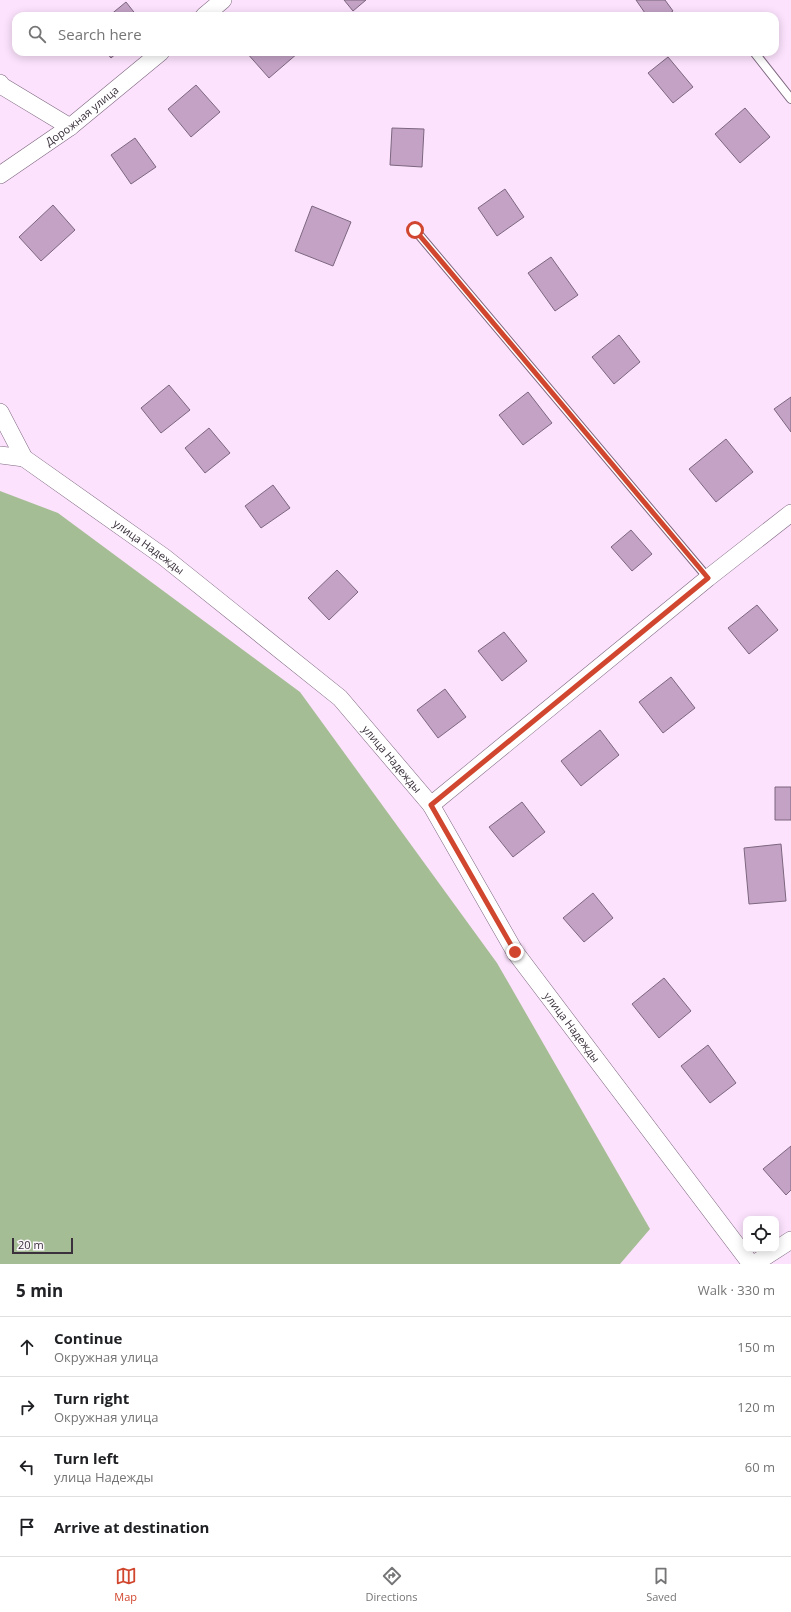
<!DOCTYPE html>
<html lang="en">
<head>
<meta charset="utf-8">
<style>
	:root { --surface:#fff; --page:#f2f2f2; --text:#202124; --muted:#757577; --line:#e0e0e0; --accent:#d1462e }
	body { margin:0; font-family:"Open Sans",sans-serif; background:var(--page); color:var(--text) }
	.controls { position:absolute; right:12px; bottom:12px; display:grid; overflow:hidden; border-radius:8px; box-shadow:0 2px 10px #0003 }
	.controls button { width:36px; height:36px; display:grid; place-items:center; padding:0; border:0; border-bottom:1px solid var(--line); background:var(--surface); color:var(--text); font:20px sans-serif }
	.scale { position:absolute; left:12px; bottom:10px; width:61px; box-sizing:border-box; padding-left:4px; border:2px solid #3b313c; border-top:0; font-size:11px; line-height:14px; white-space:nowrap; color:#3b313c; -webkit-text-stroke:3px #fcf7fc; paint-order:stroke }
	.stop { position:absolute; width:12px; height:12px; margin:-9px; border:3px solid #d1462e; border-radius:50%; background:#fff }
	.stop.end { background:#d1462e; border-color:#fff; box-shadow:0 1px 4px #0008 }
	.list { margin:0; padding:0; list-style:none }
	h2 { display:flex; justify-content:space-between; align-items:center; height:52px; margin:0; padding:0 16px; font-size:17px }
	h2 small { font-size:13px; font-weight:400; color:var(--muted) }
	.list li { display:grid; grid-template-columns:26px 1fr auto; gap:12px; align-items:center; box-sizing:border-box; height:60px; padding:0 16px; border-top:1px solid var(--line) }
	.list b { display:block; font-size:15px; white-space:nowrap }
	.list p { margin:0; font-size:13px; white-space:nowrap; color:var(--muted) }
	.list em { font-size:13px; font-style:normal; color:var(--muted) }
	.icon { flex:none; width:22px; height:22px; fill:none; stroke:currentColor; stroke-width:2; stroke-linecap:round; stroke-linejoin:round }
	.map { position:relative; flex:none; width:791px; height:1264px; overflow:hidden }
	.search { position:absolute; background:var(--surface); box-shadow:0 2px 10px #0003; left:12px; right:12px; top:12px; height:44px; display:flex; align-items:center; gap:10px; box-sizing:border-box; padding:0 14px; border-radius:12px; color:var(--muted); font-size:15px }
	.sheet { height:292px; background:var(--surface) }
	nav { display:flex; justify-content:space-around; align-items:center; box-sizing:border-box; height:56px; border-top:1px solid var(--line); background:var(--surface); font-size:11px; color:var(--muted) }
	nav a { display:grid; justify-items:center; gap:2px }
	nav .on { color:var(--accent) }
	.map>svg:first-child { display:block }
	.forest { fill:#a5bd94 }
	.building { fill:#c3a2c6; stroke:#7c667e }
	.lines { fill:none; stroke-linecap:round; stroke-linejoin:round }
	.service-casing { stroke:#7d677f; stroke-width:10 }
	.minor-casing { stroke:#7d677f; stroke-width:18 }
	.service { stroke:#fff; stroke-width:8 }
	.minor { stroke:#fff; stroke-width:17 }
	.route { stroke:#d1462e; stroke-width:5 }
	.labels { text-anchor:middle; stroke-width:3.5; stroke-linejoin:round; paint-order:stroke }
	.street-label { font-size:11px; fill:#3b313c; stroke:#fcf7fc }
</style>
</head>
<body>
<div class="map">
<svg width="791" height="1264" viewBox="0 0 791 1264">
	<rect width="100%" height="100%" fill="#fce2fd"/>
	<path class="forest" d="M0 491 58 513 300 692 497 963 650 1229 620 1264H0Z"/>
	<path class="building" d="M344 0H366L353 11Z
		M636 0H665L673 11 666 16H647Z
		M126 2 137 16H109Z
		M106 52H118L111 58Z
		M246 52H297L298 53 269 78Z
		M668 57 693 87 673 103 648 73Z
		M196 85 220 112 191 137 168 109Z
		M745 108 770 137 740 163 715 134Z
		M392 128 424 129 422 167 390 165Z
		M135 138 156 167 131 184 111 155Z
		M505 189 524 217 497 236 478 208Z
		M53 205 75 230 41 261 19 237Z
		M312 206 351 222 333 266 295 251Z
		M551 257 578 295 555 311 528 273Z
		M619 335 640 362 614 384 592 357Z
		M169 385 190 410 161 433 141 408Z
		M528 392 552 423 523 445 499 415Z
		M791 397V432L774 409Z
		M209 428 230 453 205 473 185 448Z
		M726 439 753 472 716 502 689 469Z
		M273 485 290 508 261 528 245 506Z
		M631 530 652 554 632 571 611 547Z
		M337 570 358 592 329 620 308 598Z
		M757 605 778 630 749 654 728 628Z
		M504 632 527 661 502 681 478 651Z
		M671 677 695 708 663 733 639 702Z
		M445 689 466 717 438 738 417 710Z
		M600 730 619 755 581 786 561 761Z
		M775 787H791V820H775Z
		M522 802 545 832 513 857 489 827Z
		M781 844 786 901 749 904 744 848Z
		M593 893 613 918 584 942 563 918Z
		M664 978 691 1011 659 1038 632 1004Z
		M708 1045 736 1083 710 1103 681 1066Z
		M791 1146V1190L786 1195 763 1169Z"/>
	<g class="lines">
		<g class="service-casing">
			<path id="service" d="M754 52 791 99
				M415 230 708 578"/>
		</g>
		<g class="minor-casing">
			<g id="minor">
				<path d="M204 16 223 0"/>
				<path d="M0 83 2 86 70 127"/>
				<path id="s1" d="M0 175 70 127 161 52"/>
				<path id="s2" d="M0 412 24 458 164 557 340 698 431 805 515 952 751 1264"/>
				<path d="M0 455 24 458"/>
				<path d="M431 805 708 578 791 513"/>
				<path d="M754 1264 791 1240"/>
			</g>
		</g>
		<use href="#service" class="service"/>
		<use href="#minor" class="minor"/>
	</g>
	<g class="lines">
		<path class="route" d="M415 230 708 578 431 805 515 952"/>
	</g>
	<g class="labels">
		<g class="street-label">
			<text dy="4" stroke="none"><textPath href="#s1" startOffset="101">Дорожная улица</textPath></text>
			<text dy="4" stroke="none"><textPath href="#s2" startOffset="205">улица Надежды</textPath></text>
			<text dy="4" stroke="none"><textPath href="#s2" startOffset="529">улица Надежды</textPath></text>
			<text dy="4" stroke="none"><textPath href="#s2" startOffset="853">улица Надежды</textPath></text>
		</g>
	</g>
</svg>
<div class="controls">
<button><svg class="icon" aria-label="locate" viewBox="0 0 24 24"><circle cx="12" cy="12" r="6"/><path d="M12 2v4M12 18v4M2 12h4M18 12h4"/></svg></button>
</div>
<div class="scale">20 m</div>
<div class="stop" style="left:415px;top:230px"></div>
<div class="stop end" style="left:515px;top:952px"></div>
<div class="search"><svg class="icon" aria-label="search" viewBox="0 0 24 24"><circle cx="10" cy="10" r="6"/><path d="M15 15l6 6"/></svg>Search here</div>
</div>
<section class="sheet">
<h2>5 min<small>Walk · 330 m</small></h2>
<ul class="list">
<li><svg class="icon" aria-label="ahead" viewBox="0 0 24 24"><path d="M12 20V5M6 11l6-6 6 6"/></svg><div><b>Continue</b><p>Окружная улица</p></div><em>150 m</em></li>
<li><svg class="icon" aria-label="right" viewBox="0 0 24 24"><path d="M7 20v-9h11M14 6l5 5-5 5"/></svg><div><b>Turn right</b><p>Окружная улица</p></div><em>120 m</em></li>
<li><svg class="icon" aria-label="left" viewBox="0 0 24 24"><path d="M17 20v-9H6M10 6l-5 5 5 5"/></svg><div><b>Turn left</b><p>улица Надежды</p></div><em>60 m</em></li>
<li><svg class="icon" aria-label="arrive" viewBox="0 0 24 24"><path d="M6 21V4h12l-3 4 3 4H6"/></svg><div><b>Arrive at destination</b></div></li>
</ul>
</section>
<nav>
<a class="on"><svg class="icon" aria-label="map" viewBox="0 0 24 24"><path d="M3 6l6-2 6 2 6-2v14l-6 2-6-2-6 2zM9 4v14M15 6v14"/></svg>Map</a>
<a><svg class="icon" aria-label="directions" viewBox="0 0 24 24"><path d="M12 3l9 9-9 9-9-9zM9 14v-3h6M13 9l2 2-2 2"/></svg>Directions</a>
<a><svg class="icon" aria-label="saved" viewBox="0 0 24 24"><path d="M7 4h10v16l-5-4-5 4z"/></svg>Saved</a>
</nav>
</body>
</html>
